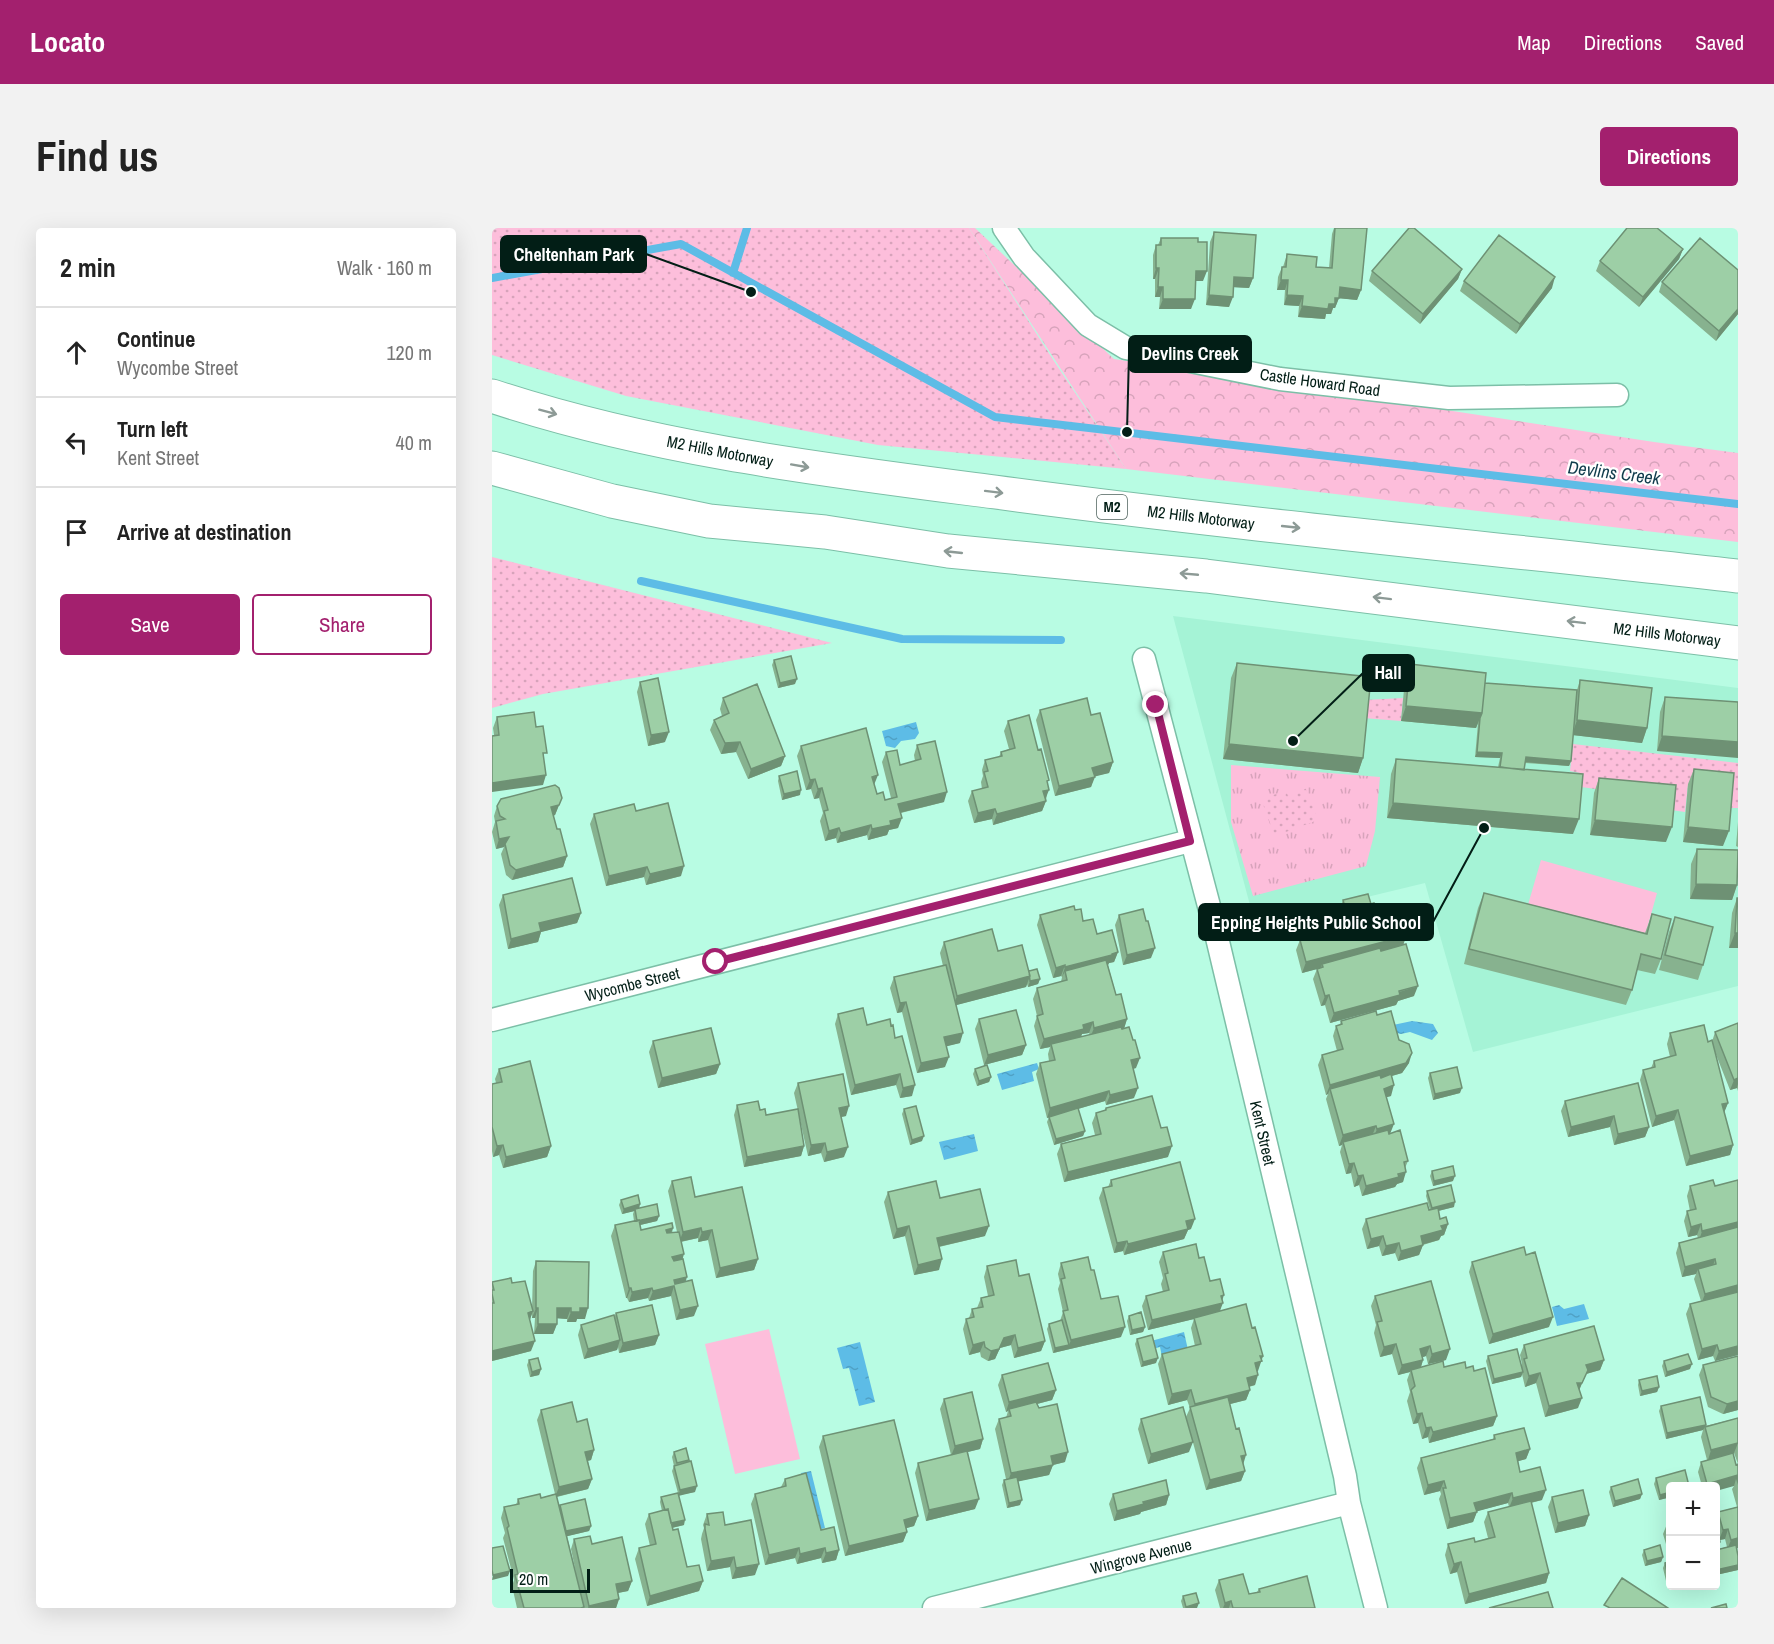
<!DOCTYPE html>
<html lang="en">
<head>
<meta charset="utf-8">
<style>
	:root { --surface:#fff; --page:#f2f2f2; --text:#222; --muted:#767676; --line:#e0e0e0; --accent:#a3206e }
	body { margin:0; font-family:"Archivo Narrow",sans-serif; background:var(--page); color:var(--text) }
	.controls { position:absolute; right:18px; bottom:18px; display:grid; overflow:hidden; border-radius:6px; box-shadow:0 6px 24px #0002 }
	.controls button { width:54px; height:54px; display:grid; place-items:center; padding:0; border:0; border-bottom:2px solid var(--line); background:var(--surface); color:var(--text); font:30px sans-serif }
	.scale { position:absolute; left:18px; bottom:15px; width:80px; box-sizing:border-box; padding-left:6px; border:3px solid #021e16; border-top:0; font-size:16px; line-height:21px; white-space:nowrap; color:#021e16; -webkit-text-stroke:4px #fff; paint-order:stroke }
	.stop { position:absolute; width:18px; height:18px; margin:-14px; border:4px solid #a3206e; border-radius:50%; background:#fff }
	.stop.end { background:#a3206e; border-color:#fff; box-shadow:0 2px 6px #0008 }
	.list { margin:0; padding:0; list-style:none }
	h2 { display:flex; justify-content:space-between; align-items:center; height:78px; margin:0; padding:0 24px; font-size:26px }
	h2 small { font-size:20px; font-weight:400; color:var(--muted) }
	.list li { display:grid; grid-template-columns:39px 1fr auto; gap:18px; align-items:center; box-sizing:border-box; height:90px; padding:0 24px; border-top:2px solid var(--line) }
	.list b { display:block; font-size:22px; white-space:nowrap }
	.list p { margin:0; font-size:20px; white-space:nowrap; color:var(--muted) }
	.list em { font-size:20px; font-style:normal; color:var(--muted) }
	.actions { display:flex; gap:12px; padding:18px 24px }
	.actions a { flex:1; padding:14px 0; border:2px solid var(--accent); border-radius:6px; text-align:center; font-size:21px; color:var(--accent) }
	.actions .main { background:var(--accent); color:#fff }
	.icon { flex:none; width:33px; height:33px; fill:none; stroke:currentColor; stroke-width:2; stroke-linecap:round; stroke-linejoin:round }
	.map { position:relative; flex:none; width:1246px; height:1380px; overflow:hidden; border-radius:6px }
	header { display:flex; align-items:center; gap:36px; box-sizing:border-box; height:84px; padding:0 30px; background:var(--accent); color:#fff }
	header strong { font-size:28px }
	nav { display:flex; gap:33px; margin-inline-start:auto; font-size:21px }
	.intro { display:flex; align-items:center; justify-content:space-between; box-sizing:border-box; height:144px; padding:0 36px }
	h1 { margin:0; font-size:42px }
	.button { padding:15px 27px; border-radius:6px; background:var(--accent); color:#fff; font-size:21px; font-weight:700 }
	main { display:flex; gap:36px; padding:0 36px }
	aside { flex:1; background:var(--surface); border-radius:6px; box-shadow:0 6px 24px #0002 }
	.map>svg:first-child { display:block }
	.built { fill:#a5f3d6 }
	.grass { fill:url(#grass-tufts) }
	.forest { fill:url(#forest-crowns) }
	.park { fill:url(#park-dots) }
	.pitch { fill:#fdbedb }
	.water { fill:url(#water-ripples) }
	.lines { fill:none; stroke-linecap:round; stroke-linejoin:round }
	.stream { stroke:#5dbce6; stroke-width:8 }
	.street-casing { stroke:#7cbfa7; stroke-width:25 }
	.highway-casing { stroke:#7cbfa7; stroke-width:35 }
	.street { stroke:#fff; stroke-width:22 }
	.highway { stroke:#fff; stroke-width:33 }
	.wall { fill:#87b28f; fill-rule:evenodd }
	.shaded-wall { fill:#6e9174 }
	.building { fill:#9dcfa6; stroke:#6e9174; stroke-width:1.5 }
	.oneway { stroke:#8d9a96 }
	.route { stroke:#a3206e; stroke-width:8 }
	.labels { text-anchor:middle; stroke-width:4.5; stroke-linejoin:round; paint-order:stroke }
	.shield { fill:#fff; stroke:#4e625c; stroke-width:1.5 }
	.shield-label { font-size:15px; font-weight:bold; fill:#021e16 }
	.street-label { font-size:16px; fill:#021e16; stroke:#fff }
	.water-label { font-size:18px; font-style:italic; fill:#103b4c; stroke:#fff }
	.leader { fill:none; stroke:#021e16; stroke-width:2 }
	.callout-dot { fill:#021e16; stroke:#fff; stroke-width:2 }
	.callout { fill:#021e16; stroke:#021e16; stroke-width:2 }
	.callout-label { font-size:18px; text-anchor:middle; font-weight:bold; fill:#fff }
</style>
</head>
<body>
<header>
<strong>Locato</strong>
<nav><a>Map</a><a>Directions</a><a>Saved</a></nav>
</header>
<div class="intro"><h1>Find us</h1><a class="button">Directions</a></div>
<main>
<aside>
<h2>2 min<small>Walk · 160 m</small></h2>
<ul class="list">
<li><svg class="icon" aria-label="ahead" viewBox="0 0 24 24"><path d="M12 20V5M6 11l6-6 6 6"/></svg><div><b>Continue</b><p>Wycombe Street</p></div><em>120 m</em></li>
<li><svg class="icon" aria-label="left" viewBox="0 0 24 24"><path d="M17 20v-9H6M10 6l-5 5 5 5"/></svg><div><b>Turn left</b><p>Kent Street</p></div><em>40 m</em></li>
<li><svg class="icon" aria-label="arrive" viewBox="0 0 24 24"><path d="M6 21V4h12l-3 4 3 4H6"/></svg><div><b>Arrive at destination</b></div></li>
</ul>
<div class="actions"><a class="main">Save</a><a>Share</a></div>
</aside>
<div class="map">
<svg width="1246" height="1380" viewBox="0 0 1246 1380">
	<defs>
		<pattern id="grass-tufts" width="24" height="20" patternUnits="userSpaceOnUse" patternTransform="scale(1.5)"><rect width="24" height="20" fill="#fdbedb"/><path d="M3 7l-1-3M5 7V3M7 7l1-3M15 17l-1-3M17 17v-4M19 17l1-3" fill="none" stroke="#d7a3bb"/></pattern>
		<pattern id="forest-crowns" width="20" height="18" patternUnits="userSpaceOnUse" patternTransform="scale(1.5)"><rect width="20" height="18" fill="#fdbedb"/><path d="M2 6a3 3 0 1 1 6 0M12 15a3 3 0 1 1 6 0" fill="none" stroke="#d7a3bb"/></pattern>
		<pattern id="park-dots" width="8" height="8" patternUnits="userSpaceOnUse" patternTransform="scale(1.5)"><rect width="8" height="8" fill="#fdbedb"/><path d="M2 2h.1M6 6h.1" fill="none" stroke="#d7a3bb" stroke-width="1.8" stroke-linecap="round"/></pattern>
		<pattern id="water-ripples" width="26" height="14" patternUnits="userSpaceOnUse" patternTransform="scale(1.5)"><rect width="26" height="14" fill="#5dbce6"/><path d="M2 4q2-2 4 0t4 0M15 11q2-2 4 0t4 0" fill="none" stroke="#4fa1c5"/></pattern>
	</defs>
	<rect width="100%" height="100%" fill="#b8fce3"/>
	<path class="built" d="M681 388 1246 460V758L981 824 933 655 763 696Z"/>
	<path class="grass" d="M739 537 888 549 883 603 874 638 761 668 739 594Z"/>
	<path class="forest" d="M477 0H483L622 131 1162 214 1246 225V314L634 241Z"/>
	<path class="park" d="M0 0H477L560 130 634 241 386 217 134 168 0 127Z
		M0 329 340 415 51 466 0 480Z
		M911 470 909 493 871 490 873 472Z
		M1081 516 1246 535V580H1238L1196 557 1193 584C1157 580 1125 562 1088 559V545L1078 543Z
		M814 561 826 592 783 608 769 571 794 563 796 568Z"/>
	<path class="pitch" d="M1049 632 1165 665 1148 726 1031 694Z
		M277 1101 308 1231 243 1246 213 1116Z"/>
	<path class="water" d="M424 494 427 505 423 511 409 513 403 520 394 518 390 503Z
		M920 793 941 796 946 805 940 812 918 804 909 806 901 804V797Z
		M545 835 547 841 540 844 542 853 510 862 505 846Z
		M482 906 486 923 452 932 447 914Z
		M1092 1076 1097 1091 1065 1098 1060 1079 1067 1077 1072 1081Z
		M692 1104 696 1122 670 1129 668 1119 661 1121 659 1113Z
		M368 1114 383 1174 367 1178 357 1140 351 1141 345 1120Z
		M319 1243 333 1300 325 1302 309 1245Z"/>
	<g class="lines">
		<path class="stream" d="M241 45 255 0
			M0 50 189 16 503 189 1246 276
			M149 353 410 411 569 412"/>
		<g class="street-casing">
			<path id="street" d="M512 0 532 29 596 97 634 120 788 151 957 170 1125 167
				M652 431 722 697 853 1248 857 1275 884 1380
				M0 792 698 613
				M442 1380 857 1275"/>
		</g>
		<g class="highway-casing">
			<path id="highway" d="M0 168C163 222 334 242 503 264 750 297 998 320 1246 348
				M0 240 120 273 217 293 333 304 456 323 714 348 1246 415"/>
		</g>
		<use href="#street" class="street"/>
		<use href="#highway" class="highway"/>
	</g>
	<path class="wall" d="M842 0H875L869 62 865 72 847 70 843 80H841L839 86H834L833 91 806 89 807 78 792 77 793 62H785L786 49 790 39H791L795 26 824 39 837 40 840 6Z
		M722 4 761 50 757 60 741 59 737 79 714 77 718 14Z
		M669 10 711 53H703L699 81H667L668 69H663V51H661V27L664 17H666Z
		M1191 21 1187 31 1147 79 1104 43 1108 33Z
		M970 41 966 51 928 96 877 53 880 43Z
		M972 53 1060 60 1024 106 968 63Z
		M1170 54 1246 86 1224 113 1167 64Z
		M282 432 303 456 286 460 280 437Z
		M745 435 871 530 866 545 731 531 739 450Z
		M918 436 993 455 1085 462 1088 452 1155 500 1150 515 1081 507 1079 533 1077 538 1033 535 1032 542 1081 606 895 590 899 546 904 531 1006 539 1008 530 983 529 986 495 984 500 909 493 913 451Z
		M148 454 173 514 156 518 145 464Z
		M1173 469 1246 474 1165 523 1168 484Z
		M231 470 293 528 289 538 256 551 244 524 229 526 218 502 222 492 230 488 228 481Z
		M548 482 599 487 621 534 617 545 602 548 599 559 563 568 544 492Z
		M5 489 44 499 52 531 51 557 2 507 1 500Z
		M516 493 556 557 554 573 550 583 501 597 500 591 482 595 476 573 480 563 490 561 489 554 491 548 490 542 493 532 507 529 509 524 517 521 512 503Z
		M425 517 452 574 409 585 406 600 397 602 395 607 376 612 375 607 345 615 344 610 333 613 328 593 331 585 327 570 322 571 319 561 314 562 305 528 309 518 382 557 385 566 393 572 399 570 390 534 394 524 408 537 423 533 422 527Z
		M1202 541 1231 618 1191 614 1196 556Z
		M287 548 308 567 290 572 286 553Z
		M1107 550 1174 614 1098 607 1102 565Z
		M70 570 63 587 61 588 65 601 75 628 71 639 20 652 14 647 9 626 12 619 4 621 0 604 3 594 2 588 5 578Z
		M144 583 189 648 154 657 152 649 114 658 98 596 102 586Z
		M1246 594V619L1244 618Z
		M1205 621 1245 657 1240 672 1198 671 1199 636Z
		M992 665 1153 705 1160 686 1169 731 1163 746 1145 742 1140 762 1134 777 972 736 986 680Z
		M11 667 89 685 85 695 49 704 46 714 16 721 7 677Z
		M1245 670 1246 720H1237L1240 685Z
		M851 672 879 676 889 700 914 708 911 717 922 768 906 773 904 777 838 795 833 777 829 778 821 751 825 741 810 745 804 722 808 712 820 709 816 696 820 686 849 678Z
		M583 682 591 693 626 724 622 734 617 735 616 737 624 767 635 791 632 800 644 840 641 841 642 870 614 877 613 873 586 881 593 903 591 908 562 917 555 894 557 889 555 890 544 846 548 835 557 833 556 826 558 819 548 821 542 798 545 788 541 771 545 760 569 754 570 749 569 748 561 750 545 697 548 687ZM597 805 598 807 589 809 590 806Z
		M627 687 659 730 631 737 623 697Z
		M1183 689 1211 737 1206 752 1167 742 1177 704Z
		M452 714 506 723 548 751 546 756 536 759 535 756 534 759 464 777 468 815 454 818 453 839 425 845 410 784 405 785 398 760 402 749 451 738 448 725Z
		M346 786 375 797 398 791 420 868 408 870 404 857 359 867 343 796Z
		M885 787 907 812 917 835 910 845 900 848 899 868 894 869 898 905 916 933 913 940 911 954 905 956 903 959 870 968 867 957 862 959 859 945 854 946 848 924 850 917 847 918 834 871 836 866 834 867 826 837 830 827 845 823 841 808 844 798 848 797 849 793Z
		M487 791 534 817 530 827 492 837 483 801Z
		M1246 795V863L1245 860 1238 862 1221 819 1236 875 1232 884 1241 917 1238 927 1194 938 1182 892 1160 899 1148 852 1151 842 1159 840 1162 833 1178 829 1175 816 1178 805 1216 814H1220L1223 804Z
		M161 813 228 836 224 846 166 860 157 824Z
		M7 841 59 918 55 929 11 940 7 927 1 929 0 923V857L4 855 3 851Z
		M483 841 499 849 497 854 485 858 481 846Z
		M938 845 968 865 941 872 936 850Z
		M306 855 354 888 349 889 352 929 332 934 329 925 316 928 302 865Z
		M1073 873 1157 899 1153 909 1122 917 1118 899 1076 909 1069 883Z
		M245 877 268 882 274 887 312 918 309 928 252 939 242 887Z
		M614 880 676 929 572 954 565 926 569 916 603 907 600 895 604 885 612 883Z
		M412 881 430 913 418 917 410 886Z
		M940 943 961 953 941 958 938 948Z
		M619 952 699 1001 696 1002 692 1011 632 1027 631 1023 622 1025 607 970 611 960 616 959Z
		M1246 952V1127L1223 1133 1221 1128 1206 1132 1194 1086 1198 1076 1209 1073 1202 1051 1204 1046 1190 1049 1184 1025 1187 1015 1206 1010 1205 1007 1196 1009 1192 993 1195 983H1198L1195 968 1198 958H1223Z
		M180 953 203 969 266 1031 262 1042 224 1050 216 1012 206 1014V1010L189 1014 193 1054 202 1088 184 1092 179 1068 157 1073 156 1070 137 1074 135 1070H134L119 1008 123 997 142 993 141 986 142 983 130 986 127 977 129 972 147 980 167 988 165 993 148 997 149 1002 181 1000 180 1005 185 1004 176 963Z
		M935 963 962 979 946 983 948 991 956 996 952 1007 949 1008 947 1012 931 1017 927 1027 906 1033 903 1025 890 1028 887 1018 875 1021 870 1001 874 991 938 982 934 968Z
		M396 964 448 970 493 1008 447 1019V1042L422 1047 413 1008 401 1011 392 974Z
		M671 1024 707 1030 718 1053 730 1072 728 1083 760 1100 771 1128 765 1143 763 1157 757 1159 758 1162 754 1172 738 1176 753 1243 749 1253 714 1262 694 1189 698 1180 695 1172 676 1177 666 1136 670 1126 703 1118 699 1100 702 1091 656 1102 650 1078 654 1068 671 1064 669 1056 671 1050 667 1034Z
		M44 1033 93 1091H85L84 1094H75V1091L65 1090V1096L61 1106H42L43 1090H40V1085L38 1092 39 1123 0 1133V1054L20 1055 40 1081 41 1043Z
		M980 1034 1057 1099 997 1116 977 1044Z
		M569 1035 599 1042 609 1071 629 1109 561 1125 555 1101 557 1096 568 1093 571 1084 566 1061 568 1055 566 1046Z
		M495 1038 527 1048 553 1113 549 1123 522 1130 519 1117 508 1120 503 1131 496 1133 489 1129 488 1124 477 1127 471 1101 474 1091 477 1090 480 1081 485 1080 489 1070 496 1068 492 1049Z
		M883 1068 954 1132 936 1136 934 1128 931 1129V1132L929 1139 974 1140 982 1143 1005 1188 1001 1198 937 1215 936 1209 930 1211 926 1195 921 1196 915 1173 918 1164 915 1152 918 1144 906 1147 900 1126 888 1129 882 1105 884 1097 879 1078Z
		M124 1085 167 1107 163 1117 127 1125 126 1119 125 1122 92 1131 86 1107 89 1097 122 1090Z
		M637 1088 653 1099 651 1104 638 1107 635 1093Z
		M645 1111 664 1135 649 1139 643 1116Z
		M1032 1117 1112 1132 1108 1142 1094 1146 1087 1162 1086 1180 1053 1189 1044 1155 1033 1159 1030 1146 1029 1149 1000 1156 994 1133 996 1128 1029 1139 1030 1136 1028 1127Z
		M1246 1128V1182L1231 1186 1216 1179 1207 1147 1211 1137Z
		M37 1132 49 1141 47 1147 38 1149 35 1137Z
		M1172 1133 1198 1141 1173 1149 1170 1138Z
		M510 1147 564 1162 560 1172 545 1176 573 1234 561 1237 557 1247 526 1253 528 1277 515 1280 510 1257 512 1252 514 1251 503 1201 507 1191 514 1190 516 1183 514 1184 506 1157Z
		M1147 1152 1167 1159 1165 1164 1148 1168 1146 1157Z
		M452 1171 491 1211 488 1221 476 1224 483 1281 434 1293 423 1245 426 1235 459 1227 448 1181Z
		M1169 1178 1214 1197 1213 1198 1246 1190V1320H1244L1246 1342 1224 1347V1290L1226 1284 1245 1279 1240 1261 1242 1258H1210L1206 1244 1209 1234 1215 1232 1209 1209 1211 1202 1174 1211 1167 1183ZM1241 1225H1242L1246 1236 1244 1237ZM1233 1311 1235 1319 1226 1321 1228 1314V1312Z
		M49 1182 85 1194 102 1222 99 1232 96 1233 100 1251 96 1261 65 1269 67 1278 99 1298 97 1303 75 1308 84 1345 79 1321 82 1311 100 1316 140 1353 136 1363 126 1365 127 1371 124 1380H25L20 1358 22 1352 11 1310 13 1305 9 1290 12 1279 24 1277 26 1271 49 1270 63 1266 45 1192Z
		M649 1191 697 1224 656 1236 646 1201Z
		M1002 1207 1038 1221 1034 1231 1026 1233 1028 1244 1050 1272 1039 1275 1057 1345 1054 1355 973 1376 965 1344 958 1346 953 1327 956 1316 983 1314 996 1310 992 1294 996 1284 1017 1279 1016 1275 985 1283 981 1294 955 1301 947 1271 949 1266 948 1263 932 1267 925 1240 929 1230 1001 1211Z
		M331 1208 426 1288 422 1298 414 1300 415 1304 411 1314 353 1328 327 1219Z
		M182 1224 197 1234 203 1264 187 1267 192 1297 180 1300 195 1339 211 1353 207 1363 155 1378 143 1331 147 1320 158 1318 153 1296 157 1286 170 1283 168 1274 169 1269 186 1265 180 1243 182 1238 180 1229Z
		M1164 1250 1179 1258V1269L1167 1272 1162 1256Z
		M293 1251 329 1302 347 1322 344 1332 330 1335 329 1330 305 1336 303 1330 273 1337 259 1276 263 1266 289 1259Z
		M1119 1259 1150 1266 1148 1271 1121 1279 1117 1264Z
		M621 1266 677 1267 674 1277 649 1284 648 1286 622 1293 617 1276Z
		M1060 1269 1097 1287 1093 1298 1063 1305 1056 1279Z
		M215 1286 233 1297 263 1347 240 1351 238 1339 215 1343 209 1311 210 1306 212 1300 211 1297Z
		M1179 1295V1333L1171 1306 1175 1296Z
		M1152 1322 1171 1329 1169 1334 1153 1338 1150 1327Z
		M1179 1333V1352L1174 1353 1171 1340 1173 1335Z
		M727 1352 757 1366 765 1364 767 1361 823 1380H728L723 1362Z
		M691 1368 705 1380H691L689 1373Z"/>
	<path class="shaded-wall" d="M1191 21 1187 31 1147 79 1151 69Z
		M664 40H667L663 51H661Z
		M970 41 966 51 928 96 931 86Z
		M704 43H715L711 53H700Z
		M742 49 761 50 757 60 739 59Z
		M1063 49 1060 60 1024 106 1028 96Z
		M789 52H796L793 62H785Z
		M666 59H671L668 69H663Z
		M848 59 869 62 865 72 844 70Z
		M717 67 741 69 737 79 714 77Z
		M795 67 811 68 807 78 792 77Z
		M843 70H847L843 80H841L839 86H834L833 91 806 89 810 78 837 76Z
		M671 71H703L699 81H667Z
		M1246 81V86L1224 113 1227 103Z
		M305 451 303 456 286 460 288 455Z
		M914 478 990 485 984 500 909 493Z
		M1085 492 1155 500 1150 515 1080 507Z
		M177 504 173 514 156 518 159 507Z
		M1170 508 1246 514V530L1165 523Z
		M248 514 244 524 229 526 233 515Z
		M737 516 871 530 866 545 731 531Z
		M985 524 1010 525 1008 530 983 529Z
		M293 528 289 538 256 551 259 541Z
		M1034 529 1079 533 1077 538 1032 534Z
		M621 534 617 545 597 550 600 540Z
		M54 547 51 557 0 564V555Z
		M386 547 382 557 380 549Z
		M603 549 599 559 563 568 567 558Z
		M323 551 319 561 314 562 318 552Z
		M330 560 327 570 322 571 326 561Z
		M309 562 308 567 290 572 292 566Z
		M557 562 553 572 551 563Z
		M455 564 452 574 403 586 406 576Z
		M554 573 550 583 501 597 505 586Z
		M901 575 1087 591 1081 606 895 590Z
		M67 577 63 587 55 590 59 579Z
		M503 581 500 591 482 595 486 585Z
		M410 590 406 600 397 602 395 607 376 612 380 601 398 593Z
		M1103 592 1180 599 1174 614 1098 607Z
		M379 597 375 607 345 615 349 605Z
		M1196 599 1237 603 1231 618 1191 614Z
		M347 600 344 610 333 613 337 603Z
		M17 609 12 619 4 621 7 611Z
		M75 628 71 639 20 652 24 642Z
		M192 638 189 648 154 657 158 646Z
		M155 639 152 649 114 658 117 648Z
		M1204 656 1245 657 1240 672 1198 671Z
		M89 685 85 695 49 704 46 714 16 721 19 711 47 695Z
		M1243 705H1246V720H1237Z
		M914 708 911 718 830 736 829 740 810 745 814 734Z
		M663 720 659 730 631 737 635 727Z
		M626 724 622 734 617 735 616 737 573 743 570 749 573 739Z
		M573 737 569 748 561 750 564 740Z
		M538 748 534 759 461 778 465 768Z
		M548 751 546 756 536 759 538 753Z
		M926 758 922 768 906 773 904 777 838 795 842 785Z
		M837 767 833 777 829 778 833 768Z
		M414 774 410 784 405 785 408 775Z
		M635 791 632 801 598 810 602 800Z
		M601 794 597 805 590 806 588 811 559 816 558 819 548 821 552 811 591 797Z
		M471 805 468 815 448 820 452 809Z
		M534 817 530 827 492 837 496 827Z
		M920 825 917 835 910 845 839 865 838 861 836 866 834 867 838 857Z
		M457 829 453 839 425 845 429 835Z
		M648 830 644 840 635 842 639 832Z
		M228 836 224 846 166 860 170 850Z
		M408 846 404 857 359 867 363 857Z
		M499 849 497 854 485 858 487 853Z
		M1246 850V856L1245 860 1238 862 1242 852Z
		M423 857 420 868 408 870 411 860Z
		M902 857 899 868 888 871 892 861Z
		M646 860 642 870 614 877 618 867Z
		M970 860 968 865 941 872 943 866Z
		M617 863 613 873 555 890 558 880Z
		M1236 875 1232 885 1230 876Z
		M357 878 354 888 344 890 347 880Z
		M1186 882 1182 892 1160 899 1164 888Z
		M1122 888 1118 899 1076 909 1079 899Z
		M902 896 898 906 881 911 885 901Z
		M884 898 880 908 851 914 850 917 847 918 851 907Z
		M1157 899 1153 909 1122 917 1126 906Z
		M593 903 591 908 562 917 564 911Z
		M432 908 430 913 418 917 420 912Z
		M333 915 329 925 316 928 319 917Z
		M11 917 7 927 1 929 5 918Z
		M1241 917 1238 927 1194 938 1198 928Z
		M59 918 55 929 11 940 14 929Z
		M312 918 309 928 252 939 255 929Z
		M680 918 676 929 572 954 576 944Z
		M356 919 352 929 332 934 335 924Z
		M862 935 859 945 854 946 857 936Z
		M914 944 911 954 905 956 903 959 870 968 874 958Z
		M871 947 867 957 862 959 866 948Z
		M963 948 961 953 941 958 942 953Z
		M963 974 962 979 938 985 940 980Z
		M148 976 147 982 130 986 132 981Z
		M167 988 165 993 144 998 145 993Z
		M703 991 699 1001 696 1002 692 1011 632 1027 636 1016 694 993Z
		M1246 994V1003L1207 1013 1210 1003Z
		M956 996 952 1007 949 1008 947 1012 925 1018 929 1008 949 998Z
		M1209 996 1205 1007 1196 1009 1199 999Z
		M417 998 413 1008 401 1011 405 1001Z
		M497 998 493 1008 441 1020 445 1010Z
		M181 1000 177 1010 170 1012 174 1002Z
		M209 1000 206 1010 187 1014 191 1004Z
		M220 1002 216 1012 206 1014 210 1004Z
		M891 1008 887 1018 875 1021 879 1011Z
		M635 1013 631 1023 622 1025 625 1015Z
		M907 1015 903 1025 890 1028 894 1018Z
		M931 1017 927 1027 906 1033 909 1023Z
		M192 1026 189 1036 177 1039 180 1029Z
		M266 1031 262 1042 224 1050 228 1040Z
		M450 1031 447 1042 422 1047 426 1037Z
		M1223 1031 1220 1042 1206 1041 1204 1046 1190 1049 1193 1039Z
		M195 1049 192 1059 182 1058 179 1068 157 1073 161 1063 182 1052Z
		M1246 1057V1066L1209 1076 1213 1066Z
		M137 1060H139L135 1070H134Z
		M160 1060 156 1070 137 1074 140 1064Z
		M732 1067 729 1076 731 1075 727 1085 702 1090V1091L656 1102 660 1092Z
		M206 1078 202 1088 184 1092 188 1082Z
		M44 1080H46L43 1090H40Z
		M65 1080H79L75 1091 61 1090Z
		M88 1080H96L93 1091H85L84 1094H75L79 1084Z
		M41 1083 37 1094 36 1085Z
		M1061 1089 1057 1099 997 1116 1001 1106Z
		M46 1096H65L61 1106H42Z
		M633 1099 629 1109 561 1125 563 1120 577 1117 579 1112Z
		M653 1099 651 1104 638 1107 640 1102Z
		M167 1107 163 1117 127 1125 131 1115Z
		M523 1107 519 1117 508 1120 503 1131 496 1133 499 1123 512 1110Z
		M128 1112 125 1122 92 1131 96 1121Z
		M43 1113 39 1123 0 1133V1123Z
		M553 1113 549 1123 522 1130 526 1120Z
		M492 1114 488 1124 477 1127 481 1117Z
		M904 1116 900 1126 888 1129 892 1119Z
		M1225 1117 1221 1128 1206 1132 1210 1121Z
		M938 1118 934 1128 925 1131 928 1121Z
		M1246 1118V1127L1223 1133 1227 1123Z
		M958 1121 954 1132 936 1136 940 1126Z
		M768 1128H771L766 1143 759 1145 763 1135Z
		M666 1130 664 1135 649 1139 651 1134Z
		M931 1132 928 1142H919L918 1144 906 1147 910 1137Z
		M1112 1132 1108 1142 1094 1146 1086 1165 1085 1155 1094 1137Z
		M1200 1136 1198 1141 1173 1149 1175 1144Z
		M49 1141 47 1147 38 1149 40 1144Z
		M1031 1144 1029 1149 1000 1156 1002 1151Z
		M1048 1145 1044 1155 1033 1159 1037 1148Z
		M766 1147 763 1157 751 1160 755 1150Z
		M1167 1159 1165 1164 1148 1168 1150 1163Z
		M564 1162 560 1172 518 1183 517 1181 516 1183 514 1184 517 1174Z
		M699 1162 695 1172 676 1177 680 1166Z
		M758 1162 754 1172 699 1186 703 1176Z
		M1090 1170 1086 1180 1053 1189 1057 1178Z
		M1246 1173V1182L1231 1186 1235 1176Z
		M930 1185 926 1195 921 1196 925 1186Z
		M1005 1188 1001 1198 937 1215 941 1204Z
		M1214 1197 1211 1202 1174 1211 1175 1205Z
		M939 1199 936 1209 930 1211 934 1200Z
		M491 1211 488 1221 459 1228 463 1218Z
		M701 1214 697 1224 656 1236 659 1226Z
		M1246 1215 1242 1225 1216 1232 1219 1222Z
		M1038 1221 1034 1231 1020 1235 1024 1225Z
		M102 1222 99 1232 90 1234 93 1224Z
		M576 1224 573 1234 561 1237 557 1247 515 1256 519 1245 559 1228Z
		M754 1227 751 1237 749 1228Z
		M753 1243 749 1253 714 1262 718 1252Z
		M1246 1247V1257L1244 1251 1242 1258 1224 1263V1258H1214L1215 1256Z
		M100 1251 96 1261 63 1269 67 1259Z
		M952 1253 948 1263 932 1267 936 1257Z
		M205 1258 203 1264 186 1268 188 1262Z
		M1054 1262 1050 1272 1017 1280 1021 1270Z
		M1179 1264V1269L1167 1272 1168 1267Z
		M1020 1265 1016 1275 979 1285 982 1275Z
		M1150 1266 1148 1271 1121 1279 1123 1273Z
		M677 1267 674 1277 649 1284 648 1286 622 1293 625 1283 651 1274Z
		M487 1271 483 1281 434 1293 437 1282Z
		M530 1272 528 1277 515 1280 517 1275Z
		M985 1284 981 1294 955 1301 958 1290Z
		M1097 1287 1093 1298 1063 1305 1066 1295Z
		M426 1288 422 1298 408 1302 412 1292Z
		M193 1292 192 1297 175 1301 177 1296Z
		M99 1298 97 1303 72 1309 74 1303Z
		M1236 1301 1233 1311 1227 1312 1231 1302Z
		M415 1304 411 1314 353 1328 357 1318Z
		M1246 1310V1320L1235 1322 1239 1312Z
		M1228 1314 1225 1324H1224V1315Z
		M307 1320 303 1330 273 1337 277 1327Z
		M333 1320 329 1330 305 1336 308 1326Z
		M347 1322 344 1332 330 1335 334 1325Z
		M242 1329 238 1339 215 1343 219 1333Z
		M1171 1329 1169 1334 1153 1338 1155 1333Z
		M969 1334 965 1344 958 1346 962 1336Z
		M267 1336 263 1347 240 1351 244 1340Z
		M1246 1337V1342L1224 1347V1342Z
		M18 1343 16 1348 0 1352 1 1347Z
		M1057 1345 1054 1355 973 1376 977 1366Z
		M1179 1347V1352L1174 1353 1176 1348Z
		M140 1353 136 1363 120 1366 124 1356Z
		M211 1353 207 1363 155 1378 158 1368Z
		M127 1371 124 1380H96L97 1378Z
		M739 1373 737 1380H731L733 1375Z
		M707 1375 705 1380H694V1379Z"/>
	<path class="building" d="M843 0H875L869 62 848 59 847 70H843V76H837L836 81 810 78 811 68 795 67 796 52H789L790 39H794L795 26 825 29 824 39 840 40Z
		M917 0H922L970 41 931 86 880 43Z
		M1135 0H1165L1191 21 1151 69 1108 33Z
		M722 4 764 7 761 50 742 49 741 69 717 67Z
		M1007 7 1063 49 1028 96 972 53Z
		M669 10H706V14H715V43H704L703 71H671V59H666L667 40H664V17H669Z
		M1208 10 1246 42V81L1227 103 1170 54Z
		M299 428 305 451 288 455 282 432Z
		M745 435 879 449 871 530 737 516Z
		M918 436 994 445 990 485 914 478Z
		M166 450 177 504 159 507 148 454Z
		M1088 452 1160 460 1155 500 1085 492Z
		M993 455 1085 462 1079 533 1034 529 1032 542 1008 539 1010 525 985 524 988 490 990 485Z
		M265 456 293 528 259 541 248 514 233 515 222 492 237 485 231 470Z
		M1173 469 1246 474V514L1170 508Z
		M595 470 599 487 608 485 621 534 600 540 603 549 567 558 548 482Z
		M42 484 44 499 51 498 55 525H51L54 547 0 555V508L7 507 5 489Z
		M537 487 546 522 549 521 557 552 555 553 557 562 551 563 554 573 505 586 503 581 486 585 480 563 496 559 492 544 496 543 493 532 510 528 509 524 523 520 516 493Z
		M374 500 386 547 380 549 385 566 391 564 393 572 405 569 394 524 405 522 408 537 429 531 425 517 443 513 455 564 406 576 410 590 398 593 399 597 380 601 379 597 349 605 347 600 337 603 332 583 336 582 330 560 326 561 323 551 318 552 309 518Z
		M904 531 1091 546 1087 591 901 575Z
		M1202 541 1242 545 1237 603 1196 599Z
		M305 543 309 562 292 566 287 548Z
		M1107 550 1184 557 1180 599 1103 592Z
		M63 557 67 560 70 570 67 577 59 579 65 601H68L75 628 24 642 18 637 13 616 17 609 7 611 4 593 13 591 8 588 5 578 9 571Z
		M176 575 192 638 158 646 155 639 117 648 102 586 142 576 144 583Z
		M1205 621 1246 622 1245 657 1204 656Z
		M80 650 89 685 47 695 49 703 19 711 11 667Z
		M992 665 1155 706 1160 686 1179 691 1169 731 1149 726 1140 762 977 721Z
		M876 666 879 676 854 683 851 672Z
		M1245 670H1246V705H1243Z
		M882 675 889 700 911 694 914 708 814 734 808 712 826 707 820 686 850 678 852 684Z
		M582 678 583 682 589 681 591 693 601 691 605 706 620 702 626 724 620 726V727L573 739V737L564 740 548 687Z
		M651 681 654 693H656L663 720 635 727 627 687Z
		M1183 689 1221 699 1211 737 1173 727Z
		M500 701 506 723 530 717 538 748 465 768 452 714Z
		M914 716 926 758 907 763 908 767 842 785 837 767 833 768 825 741 831 739 830 736 888 720 889 723Z
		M614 732 624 767 629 766 635 791 602 800 601 794 591 797 592 801 552 811 545 788 551 786 545 760 575 752 573 743Z
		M454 737 471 805 452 809 457 829 429 835 414 774 408 775 402 749Z
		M545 741 548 751 538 753 537 743Z
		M371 780 375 797 398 791 399 798 401 797 403 810 410 808 423 857 411 860 408 846 363 857 346 786Z
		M524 782 534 817 496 827 487 791Z
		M884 783 885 787 899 783 907 812 917 816 920 825 914 835 838 857 830 827 851 821 844 798 850 796 849 793Z
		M1246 795V850L1242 852 1223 804Z
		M1212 797 1216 814 1220 812 1236 875 1230 876 1241 917 1198 928 1186 882 1164 888 1151 842 1163 839 1162 833 1184 827 1178 805Z
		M629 799 630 801 637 799 641 812H643L648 830 639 832 646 860 618 867 617 863 558 880 548 835 563 832 559 816Z
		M219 800 228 836 170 850 161 813Z
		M38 833 59 918 14 929 11 917 5 918 0 899V856L10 854 7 841Z
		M495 837 499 849 487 853 483 841Z
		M965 839 970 860 943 866 938 845Z
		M351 846 357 878 347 880 356 919 335 924 333 915 319 917 306 855Z
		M899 846 902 857 892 861 902 896 885 901 884 898 851 907 838 861 888 847 889 850Z
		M1146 855 1157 899 1126 906 1122 888 1079 899 1073 873Z
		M660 868 669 900 675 899 680 918 576 944 569 916 609 906 604 885 614 882V880Z
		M266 873 268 882 273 881 274 887 306 881 312 918 255 929 245 877Z
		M424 878 432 908 420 912 412 881Z
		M586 880 593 903 564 911 557 889Z
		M896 902 897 906 908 902 916 933 912 934 914 944 906 946 907 949 874 958 871 947 866 948 862 935 857 936 851 914Z
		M688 934 703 991 694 993 696 1001 636 1016 635 1013 625 1015 611 960 620 958 619 952Z
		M961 938 963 948 942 953 940 943Z
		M199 949 203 969 250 959 266 1031 228 1040 220 1002 210 1004 209 1000 191 1004 180 953Z
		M1221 952 1223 958 1246 952V994L1210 1003 1209 996 1199 999 1195 983 1204 981 1198 958Z
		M444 953 448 970 488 961 497 998 445 1010 450 1031 426 1037 417 998 405 1001 396 964Z
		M959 957 963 974 940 980 935 963Z
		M146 967 148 976 132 981 129 972Z
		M935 975 937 982 946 980 948 991 954 989 956 996 949 998 951 1002 929 1008 931 1017 909 1023 907 1015 894 1018 891 1008 879 1011 874 991Z
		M165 976 167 988 145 993 143 981Z
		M147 992 149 1002 180 995 181 1000 174 1002 175 1005 187 1004 192 1026 180 1029 182 1033 191 1031 195 1049 182 1052 183 1056 200 1052 206 1078 188 1082 182 1058 161 1063 160 1060 140 1064 139 1060H137L123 997Z
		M1246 999V1057L1213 1066 1206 1041 1224 1036 1223 1031 1193 1039 1187 1015Z
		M704 1016 707 1030 712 1029 718 1053 728 1051 732 1067 729 1068 731 1075 660 1092 654 1068 677 1062 673 1046 676 1045 671 1024Z
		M1032 1019 1034 1027 1043 1024 1061 1089 1001 1106 980 1034Z
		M596 1029 599 1042H602L609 1071 626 1068 633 1099 579 1112 571 1083 576 1082 569 1051 573 1050 569 1035Z
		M524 1032 527 1048 537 1046 553 1113 526 1120 523 1107 512 1110 507 1121 499 1123 493 1119 492 1114 481 1117 474 1091 482 1089 480 1081 491 1079 489 1070 502 1067 495 1038Z
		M44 1033 97 1034 96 1080H88V1084H79V1080H65V1096H46V1080H44Z
		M19 1050 20 1055 33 1053 41 1083 36 1085 43 1113 0 1123V1075H2L0 1066V1062H2L0 1054Z
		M939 1053 958 1121 940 1126 938 1118 928 1121 931 1132 910 1137 904 1116 892 1119 885 1094 890 1093 883 1068Z
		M1246 1064V1118L1227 1123 1225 1117 1210 1121 1198 1076Z
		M754 1076 760 1100 763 1099 771 1128H768L770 1133 763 1135 766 1147 755 1150 758 1162 703 1176 699 1162 680 1166 670 1126 709 1116 702 1090Z
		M160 1077 167 1107 131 1115 124 1085Z
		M649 1084 653 1099 640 1102 637 1088Z
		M122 1087 128 1112 96 1121 89 1097Z
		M570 1092 577 1117 563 1120 557 1096Z
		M1102 1098 1112 1132 1094 1137 1096 1142 1090 1155H1085L1090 1170 1057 1178 1048 1145 1037 1148 1032 1131 1035 1130 1032 1117Z
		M660 1107 666 1130 651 1134 645 1111Z
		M1025 1121 1031 1144 1002 1151 996 1128Z
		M1196 1126 1200 1136 1175 1144 1172 1133Z
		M1246 1128V1173L1235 1176 1219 1169 1211 1137Z
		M46 1130 49 1141 40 1144 37 1132Z
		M951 1133 952 1139 973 1134 974 1140 981 1138 982 1143 993 1140 1005 1188 941 1204 939 1199 934 1200 930 1185 925 1186 919 1162 923 1158 919 1142Z
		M556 1135 564 1162 517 1174 510 1147Z
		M1165 1148 1167 1159 1150 1163 1147 1152Z
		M480 1164 491 1211 463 1218 452 1171Z
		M736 1169 744 1201 747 1200 754 1227 749 1228 753 1243 718 1252 698 1179Z
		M1208 1169 1214 1197 1175 1205 1169 1178Z
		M80 1174 85 1194 95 1191 102 1222 93 1224 100 1251 67 1259 49 1182Z
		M544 1174 547 1180 565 1176 576 1224 559 1228 561 1237 519 1245 507 1191 519 1188 517 1181Z
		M691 1179 701 1214 659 1226 649 1191Z
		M1246 1190V1215L1219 1222 1213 1199Z
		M402 1192 426 1288 412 1292 415 1304 357 1318 331 1208Z
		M1032 1200 1038 1221 1024 1225 1028 1244 1048 1239 1054 1262 1021 1270 1020 1265 982 1275 985 1284 958 1290 951 1260H954L952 1253 936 1257 929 1230 1003 1211 1002 1207Z
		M194 1220 197 1232 185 1235 182 1224Z
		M475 1223 487 1271 437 1282 426 1235Z
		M1241 1225 1244 1237 1246 1236V1247L1215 1256 1209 1234Z
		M199 1233 205 1258 188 1262 182 1238Z
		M1193 1242 1197 1258H1179V1264L1168 1267 1164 1250Z
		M314 1245 329 1302 342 1299 347 1322 334 1325 333 1320 308 1326 307 1320 277 1327 263 1266 294 1258 293 1251Z
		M525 1249 530 1272 517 1275 512 1252Z
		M1146 1251 1150 1266 1123 1273 1119 1259Z
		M674 1252 677 1267 651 1274 652 1276 625 1283 621 1266Z
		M1091 1262 1097 1287 1066 1295 1060 1269Z
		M186 1265 193 1292 179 1295 176 1281 173 1282 169 1269Z
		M48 1266 49 1270 64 1266 92 1379 89 1380H32L23 1347 26 1346 15 1300 17 1298 12 1279 27 1276 26 1271Z
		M93 1271 99 1298 74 1303 68 1277Z
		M1039 1273 1057 1345 977 1366 969 1334 962 1336 956 1316 982 1310 983 1314 1003 1309 996 1284Z
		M1246 1279V1310L1239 1312 1236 1301 1231 1302 1226 1284Z
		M176 1281 181 1302 186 1301 195 1339 207 1337 211 1353 158 1368 147 1320 164 1316 157 1286Z
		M231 1284 233 1297 259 1292 267 1336 244 1340 242 1329 219 1333 213 1301V1296L217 1297 215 1286Z
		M1224 1294 1228 1314 1224 1315Z
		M1179 1295V1309L1175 1296Z
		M98 1308 100 1316 130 1309 140 1353 124 1356 127 1371 97 1378 82 1311Z
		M1168 1317 1171 1329 1155 1333 1152 1322Z
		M1244 1317 1246 1328V1337L1224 1342V1322Z
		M11 1318 18 1343 1 1347 0 1342V1320Z
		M1179 1333V1347L1176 1348 1173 1335Z
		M751 1346 757 1366 768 1364 767 1361 815 1348 823 1380H741L739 1373 733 1375 727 1352Z
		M1130 1350 1176 1380H1118L1112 1377Z
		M1056 1364 1061 1380H997Z
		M704 1365 707 1375 694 1379 691 1368Z
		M1234 1376 1235 1380H1219Z"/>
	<defs><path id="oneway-shaft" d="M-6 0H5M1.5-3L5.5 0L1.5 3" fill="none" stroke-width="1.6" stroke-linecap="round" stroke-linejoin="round" transform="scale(1.5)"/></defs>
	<g class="oneway">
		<use href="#oneway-shaft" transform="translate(56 184) rotate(15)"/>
		<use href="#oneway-shaft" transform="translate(308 238) rotate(10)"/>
		<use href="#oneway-shaft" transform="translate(502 264) rotate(7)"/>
		<use href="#oneway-shaft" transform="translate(799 299) rotate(6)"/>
		<use href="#oneway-shaft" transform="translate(461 324) rotate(-174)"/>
		<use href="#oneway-shaft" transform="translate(697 346) rotate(-175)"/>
		<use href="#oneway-shaft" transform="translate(890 370) rotate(-173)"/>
		<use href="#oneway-shaft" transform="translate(1084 394) rotate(-173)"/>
	</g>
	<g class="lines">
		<path class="route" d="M224 734 698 613 664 477"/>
	</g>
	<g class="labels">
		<rect class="shield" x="605" y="267" width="30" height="24" rx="4.5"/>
		<g class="shield-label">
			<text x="620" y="284">M2</text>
		</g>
		<g class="street-label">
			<text transform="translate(828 154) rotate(8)" y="6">Castle Howard Road</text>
			<text transform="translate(228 223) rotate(11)" y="6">M2 Hills Motorway</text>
			<text transform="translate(709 289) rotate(7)" y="6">M2 Hills Motorway</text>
			<text transform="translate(1175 406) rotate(7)" y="6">M2 Hills Motorway</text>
			<text transform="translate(140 756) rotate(-14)" y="6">Wycombe Street</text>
			<text transform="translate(771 905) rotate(77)" y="6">Kent Street</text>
			<text transform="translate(649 1328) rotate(-14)" y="6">Wingrove Avenue</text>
		</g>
		<g class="water-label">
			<text transform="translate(1122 245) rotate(7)" y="6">Devlins Creek</text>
		</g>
	</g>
	<path class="leader" d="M259 64L154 26M635 204L637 126M801 513L871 445M992 600L941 694"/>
	<g class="callout-dot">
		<circle cx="259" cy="64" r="6"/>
		<circle cx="635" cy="204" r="6"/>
		<circle cx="801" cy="513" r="6"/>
		<circle cx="992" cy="600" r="6"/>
	</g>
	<g class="callout">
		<rect x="9" y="8" width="145" height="36" rx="6"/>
		<rect x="637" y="108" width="122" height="36" rx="6"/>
		<rect x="871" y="427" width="51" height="36" rx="6"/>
		<rect x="707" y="676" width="234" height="36" rx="6"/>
	</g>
	<g class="callout-label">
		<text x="82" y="33">Cheltenham Park</text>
		<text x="698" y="132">Devlins Creek</text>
		<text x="896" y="451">Hall</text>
		<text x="824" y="701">Epping Heights Public School</text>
	</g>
</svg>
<div class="controls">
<button>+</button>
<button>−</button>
</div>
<div class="scale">20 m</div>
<div class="stop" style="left:224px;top:734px"></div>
<div class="stop end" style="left:664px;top:477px"></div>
</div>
</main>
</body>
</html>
